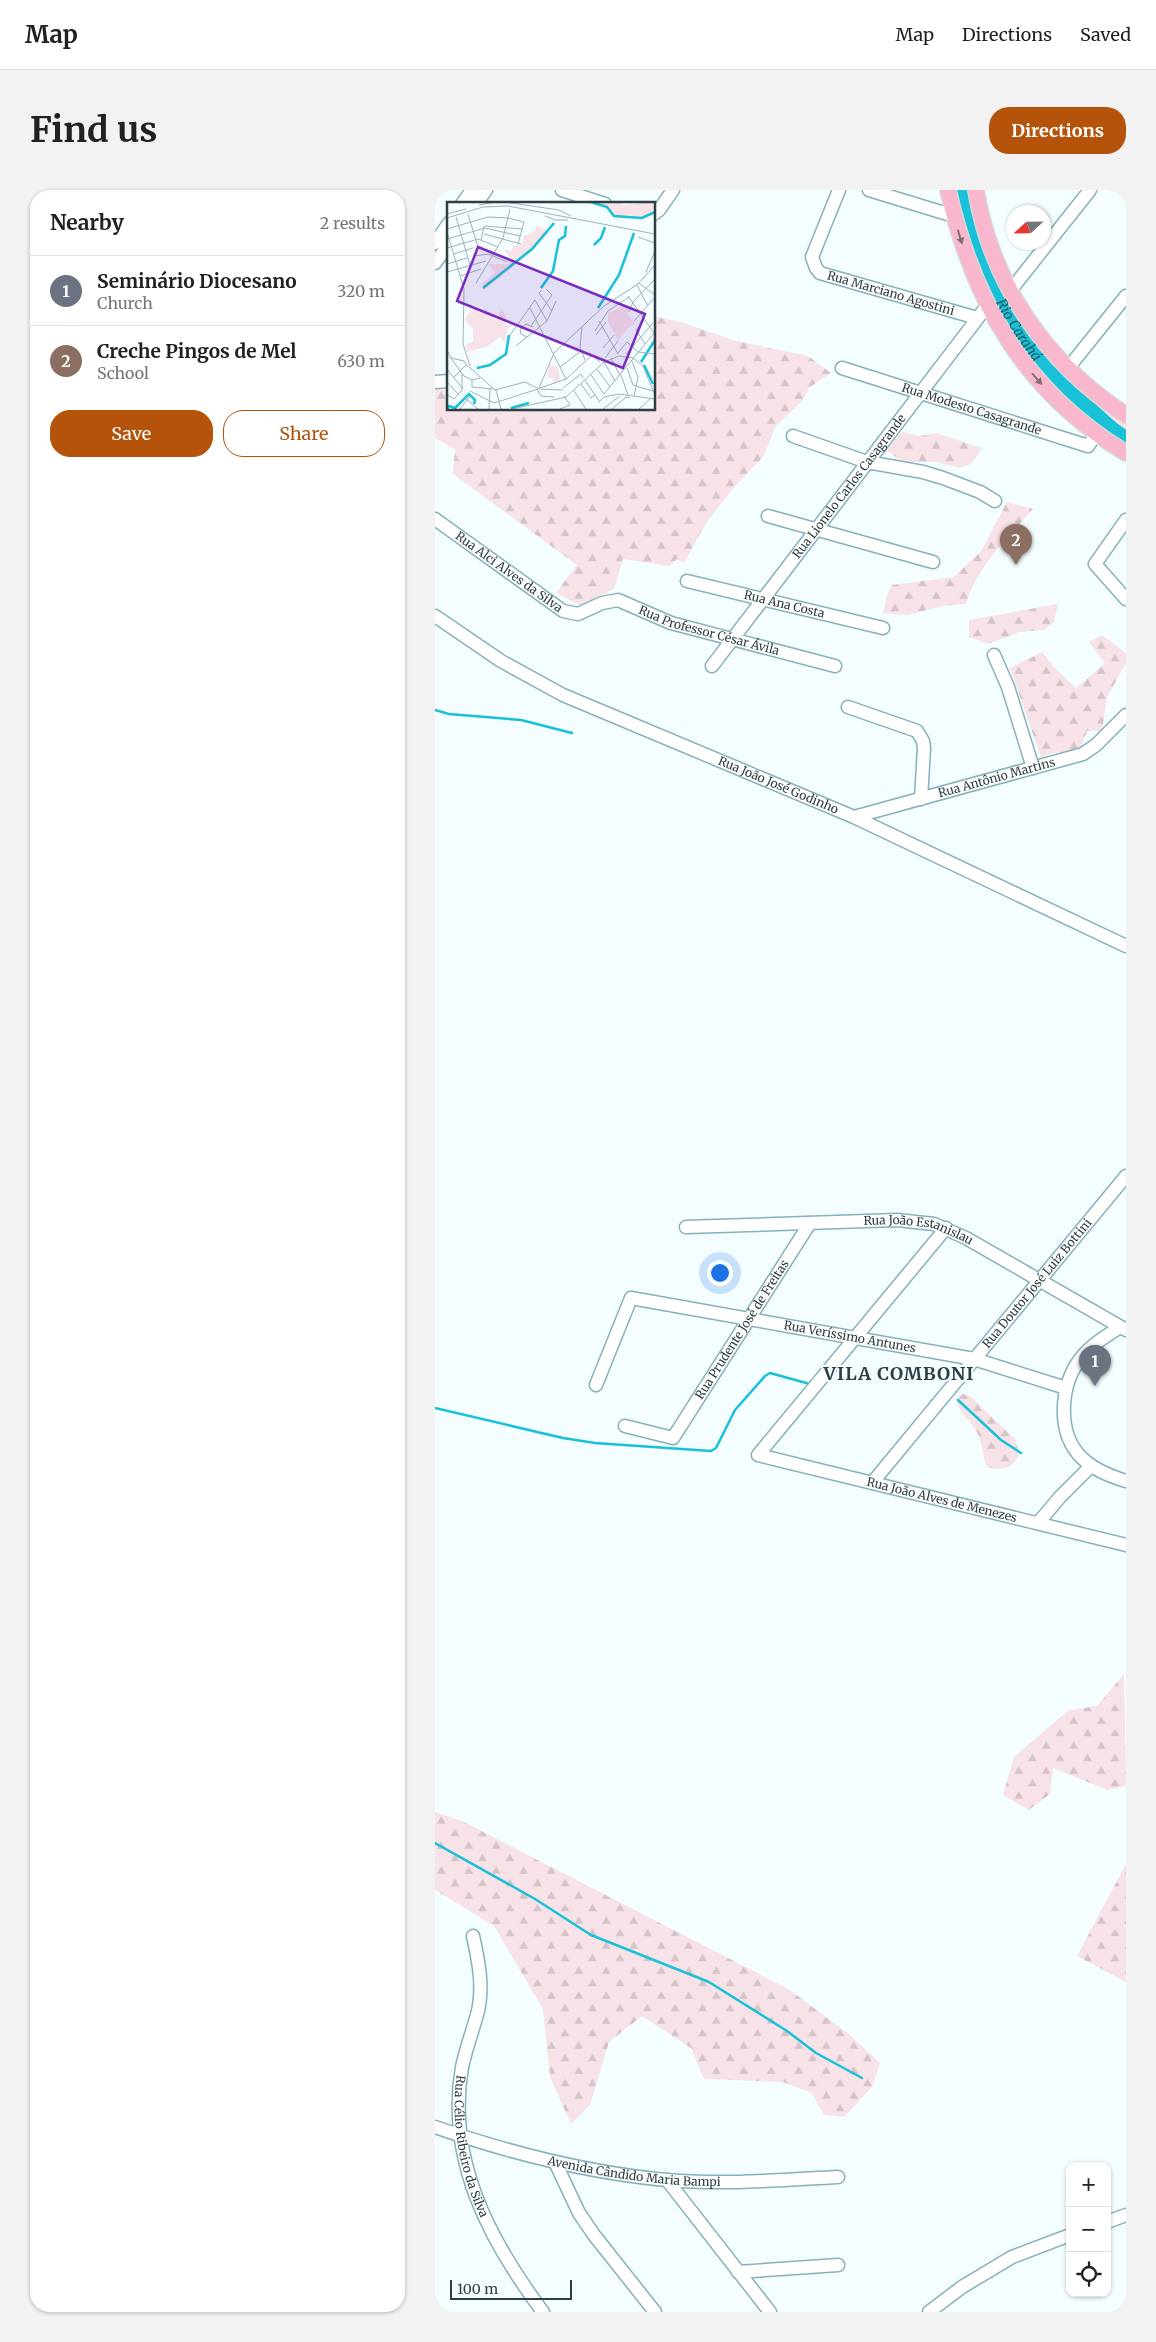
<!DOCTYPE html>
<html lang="en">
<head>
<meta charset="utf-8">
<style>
	:root { --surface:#fff; --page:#f2f2f2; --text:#202124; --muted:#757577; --line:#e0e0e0; --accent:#b45309 }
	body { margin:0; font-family:Merriweather,serif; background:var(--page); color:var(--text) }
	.controls { position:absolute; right:15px; bottom:15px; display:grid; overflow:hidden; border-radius:10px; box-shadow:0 1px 4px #0004 }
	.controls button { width:45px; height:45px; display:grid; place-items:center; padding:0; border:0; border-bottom:1px solid var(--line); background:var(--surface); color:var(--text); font:25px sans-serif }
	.compass { position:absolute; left:571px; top:15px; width:45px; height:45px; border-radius:50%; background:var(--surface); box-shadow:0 1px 4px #0004; rotate:248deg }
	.scale { position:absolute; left:15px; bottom:12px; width:122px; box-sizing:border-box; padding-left:5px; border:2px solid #2d3f42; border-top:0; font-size:14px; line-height:18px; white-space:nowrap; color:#2d3f42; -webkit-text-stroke:4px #f4fdff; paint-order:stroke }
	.you { position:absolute; left:284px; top:1082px; width:18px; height:18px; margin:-12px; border:4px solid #fff; border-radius:50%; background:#1a73e8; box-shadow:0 0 0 8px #1a73e833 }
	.badge { display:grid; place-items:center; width:32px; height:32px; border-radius:50%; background:var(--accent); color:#fff; font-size:16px; font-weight:700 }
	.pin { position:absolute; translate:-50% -41px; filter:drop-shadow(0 1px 2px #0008) }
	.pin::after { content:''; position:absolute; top:26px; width:18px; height:15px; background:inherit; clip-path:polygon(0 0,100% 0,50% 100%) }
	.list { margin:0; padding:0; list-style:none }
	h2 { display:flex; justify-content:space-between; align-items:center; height:65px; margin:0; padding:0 20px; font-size:21px }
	h2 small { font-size:16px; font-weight:400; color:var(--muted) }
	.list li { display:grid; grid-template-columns:32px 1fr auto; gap:15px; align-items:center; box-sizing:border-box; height:70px; padding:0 20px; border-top:1px solid var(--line) }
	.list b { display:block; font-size:19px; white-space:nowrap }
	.list p { margin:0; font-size:16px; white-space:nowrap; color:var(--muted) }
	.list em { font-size:16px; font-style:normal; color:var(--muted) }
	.actions { display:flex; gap:10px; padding:15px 20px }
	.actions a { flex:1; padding:11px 0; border:1px solid var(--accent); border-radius:20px; text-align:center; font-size:18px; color:var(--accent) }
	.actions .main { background:var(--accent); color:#fff }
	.icon { flex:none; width:28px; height:28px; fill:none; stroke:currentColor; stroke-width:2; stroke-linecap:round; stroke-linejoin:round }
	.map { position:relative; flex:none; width:691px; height:2122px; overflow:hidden; border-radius:20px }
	header { display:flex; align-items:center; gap:30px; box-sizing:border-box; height:70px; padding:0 25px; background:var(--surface); border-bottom:1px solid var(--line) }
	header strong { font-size:24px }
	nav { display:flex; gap:28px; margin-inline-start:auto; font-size:18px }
	.intro { display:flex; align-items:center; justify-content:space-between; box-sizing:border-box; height:120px; padding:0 30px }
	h1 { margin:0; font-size:35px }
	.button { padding:12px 22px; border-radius:20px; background:var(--accent); color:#fff; font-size:18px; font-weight:700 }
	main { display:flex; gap:30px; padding:0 30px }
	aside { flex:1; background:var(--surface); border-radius:20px; box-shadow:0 1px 4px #0004 }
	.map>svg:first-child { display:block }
	.grass { fill:#f7e2e7 }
	.forest { fill:url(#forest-firs) }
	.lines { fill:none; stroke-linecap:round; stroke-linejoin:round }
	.stream { stroke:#18c1d7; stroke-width:2.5 }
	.river { stroke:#18c1d7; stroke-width:15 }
	.minor-casing { stroke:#87b1b9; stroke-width:15 }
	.major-casing { stroke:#d5d9d9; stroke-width:18 }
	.minor { stroke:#fff; stroke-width:12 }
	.major { stroke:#f8b7cc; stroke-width:15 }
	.oneway { fill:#7e6f79 }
	.labels { text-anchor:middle; stroke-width:4; stroke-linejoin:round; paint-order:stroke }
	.street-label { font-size:12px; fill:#2d3f42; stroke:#f4fdff }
	.water-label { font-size:14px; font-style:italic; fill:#1d5962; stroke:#f4fdff }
	.district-label { font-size:18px; font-weight:bold; letter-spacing:1px; fill:#2d3f42; stroke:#f4fdff }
	.inset-river { fill:none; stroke:#18c1d7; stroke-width:2.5 }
	.inset-road { fill:none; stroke:#a4b1b3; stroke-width:1 }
	.view { fill:#7b2cbf; fill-opacity:0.15; stroke:#7b2cbf; stroke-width:2.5 }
	.inset-edge { fill:none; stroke:#2d3f42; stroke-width:2.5 }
</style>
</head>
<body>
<header>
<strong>Map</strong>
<nav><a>Map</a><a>Directions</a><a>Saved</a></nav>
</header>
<div class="intro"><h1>Find us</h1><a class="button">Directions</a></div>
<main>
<aside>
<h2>Nearby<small>2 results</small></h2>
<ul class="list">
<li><span class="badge" style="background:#6b7280">1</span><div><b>Seminário Diocesano</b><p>Church</p></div><em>320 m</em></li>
<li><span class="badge" style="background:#8d6e63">2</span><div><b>Creche Pingos de Mel</b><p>School</p></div><em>630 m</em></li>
</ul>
<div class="actions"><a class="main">Save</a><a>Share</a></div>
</aside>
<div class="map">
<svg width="691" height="2122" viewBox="0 0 691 2122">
	<defs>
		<pattern id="forest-firs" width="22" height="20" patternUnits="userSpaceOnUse" patternTransform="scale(1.25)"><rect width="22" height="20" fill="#f7e2e7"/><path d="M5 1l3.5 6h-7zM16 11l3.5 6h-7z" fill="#d4c3c7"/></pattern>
	</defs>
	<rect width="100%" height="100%" fill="#f4fdff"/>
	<path class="grass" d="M520 0H534L548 55 571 108 651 204 691 234V257L644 224 589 165 541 82Z"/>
	<path class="forest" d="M219 126 245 132 301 151 373 166 396 183 375 197 366 212 341 236 328 267 300 296 271 333 249 373 242 369 234 376 188 369 179 399 145 415 121 403 142 375 18 284 20 259 0 248V198L14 200V219H219Z
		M467 242 484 246 501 243 547 258 536 274 524 278 502 272H468L451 260Z
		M572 312 598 319C572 349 542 376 531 414L508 416 472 425 448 423 451 408 457 395 519 387 546 361Z
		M623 414 619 432 609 440 585 442 553 454 534 447V430Z
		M667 445 691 463V473L672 507 667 541H652L645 560 618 563 606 567 575 478 607 462 620 478 641 498 670 473 654 452Z
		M528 1204 535 1206 580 1249 584 1264C578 1279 567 1281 552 1277 547 1266 548 1254 542 1242 535 1229 523 1224 521 1208Z
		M689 1484 691 1596 672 1600 618 1578 615 1604 594 1620 568 1605 579 1567 634 1520 662 1516Z
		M0 1622 27 1631 355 1800 415 1845 445 1873 437 1897 409 1927 389 1925 377 1903 348 1892 269 1889 256 1858 207 1826 174 1852 155 1915 136 1934 115 1887 108 1819 59 1736 0 1700Z
		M691 1674V1792L642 1766Z"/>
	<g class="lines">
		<path class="stream" d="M0 520 14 524 86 530 137 543
			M523 1210 566 1250 586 1263
			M0 1218 128 1248 160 1253 276 1261 281 1258 300 1220 330 1186 335 1183 375 1194
			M0 1653 100 1709 156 1745 274 1792 352 1841 381 1863 427 1888"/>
		<path class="river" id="s1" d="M528 0C534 63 581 151 626 194 636 203 646 211 655 219 666 229 678 242 691 248"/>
		<g class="minor-casing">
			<g id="minor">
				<path d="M127 0 170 14"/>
				<path id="s2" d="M404 0 377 67 381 78 385 83 542 128"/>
				<path d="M434 0 519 26"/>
				<path d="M27 14 37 0"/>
				<path d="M41 14 51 0"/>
				<path d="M219 24 224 20 238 0"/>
				<path d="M0 49 14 54 0 73"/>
				<path d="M0 53 14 33"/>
				<path d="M575 101 655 0"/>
				<path d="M634 177 691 106"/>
				<path id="s3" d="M407 178 653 256 662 243"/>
				<path d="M0 192 14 191"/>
				<path d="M358 246 432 272 488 282 508 288 545 302 560 311"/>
				<path d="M333 326 498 372"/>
				<path id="s4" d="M0 329 128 421 143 424 167 413 183 410 236 433 400 476"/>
				<path d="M691 330 660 374 691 409"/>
				<path id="s5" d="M252 391 448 438"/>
				<path id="s6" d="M0 426 66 471 128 505 419 627 691 756"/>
				<path d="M559 465 573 497 598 578"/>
				<path id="s7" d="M277 476 552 116"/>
				<path d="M413 517 482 541 488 551 489 558 486 609"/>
				<path id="s8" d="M419 627 648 564 661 555 691 525"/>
				<path id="s9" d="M251 1037 462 1030 499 1034 531 1048 691 1140"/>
				<path id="s10" d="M511 1038 323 1265 691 1355"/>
				<path d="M685 1137C671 1146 656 1155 646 1168 625 1194 621 1243 647 1268 659 1280 675 1286 691 1291"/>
				<path id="s11" d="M161 1195 196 1108 539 1169 631 1198"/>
				<path id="s12" d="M190 1236 238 1248 375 1033"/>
				<path id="s13" d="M437 1293 691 986"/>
				<path d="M603 1333 625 1307 656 1276"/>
				<path id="s14" d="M38 1746C44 1773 49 1799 42 1825 37 1842 31 1859 27 1877 11 1969 54 2050 108 2122"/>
				<path id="s15" d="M0 1937C75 1963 153 1983 232 1990 289 1995 346 1990 403 1987"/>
				<path d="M120 1972 144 2023 159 2045 220 2122"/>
				<path d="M232 1990 335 2122"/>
				<path d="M672 2032 691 2025"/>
				<path d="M303 2082 403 2075"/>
				<path d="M494 2122 527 2097 577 2067 635 2045"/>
			</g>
		</g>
		<g class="major-casing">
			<path id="major" d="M513 0C538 112 590 202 691 263
				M541 0C556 93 612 174 691 225"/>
		</g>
		<use href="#minor" class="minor"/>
		<use href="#major" class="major"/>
	</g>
	<defs><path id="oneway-solid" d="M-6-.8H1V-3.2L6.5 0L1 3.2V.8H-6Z" transform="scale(1.25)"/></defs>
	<g class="oneway">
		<use href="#oneway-solid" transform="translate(525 47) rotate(73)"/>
		<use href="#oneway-solid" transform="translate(602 189) rotate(48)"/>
	</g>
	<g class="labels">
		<g class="street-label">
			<text dy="4" stroke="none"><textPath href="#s2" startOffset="164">Rua Marciano Agostini</textPath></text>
			<text dy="4" stroke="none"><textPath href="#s3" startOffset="136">Rua Modesto Casagrande</textPath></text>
			<text dy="4" stroke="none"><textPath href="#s7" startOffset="226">Rua Lionelo Carlos Casagrande</textPath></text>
			<text dy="4" stroke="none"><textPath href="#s4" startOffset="91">Rua Alci Alves da Silva</textPath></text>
			<text dy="4" stroke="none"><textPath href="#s5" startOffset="100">Rua Ana Costa</textPath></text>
			<text dy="4" stroke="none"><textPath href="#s4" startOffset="312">Rua Professor César Ávila</textPath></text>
			<text dy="4" stroke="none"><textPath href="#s8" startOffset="148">Rua Antônio Martins</textPath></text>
			<text dy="4" stroke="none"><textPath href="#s6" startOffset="384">Rua João José Godinho</textPath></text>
			<text dy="4" stroke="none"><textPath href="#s9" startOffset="234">Rua João Estanislau</textPath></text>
			<text dy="4" stroke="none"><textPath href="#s13" startOffset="259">Rua Doutor José Luiz Bottini</textPath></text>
			<text dy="4" stroke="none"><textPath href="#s12" startOffset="178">Rua Prudente José de Freitas</textPath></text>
			<text dy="4" stroke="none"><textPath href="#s11" startOffset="316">Rua Veríssimo Antunes</textPath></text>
			<text dy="4" stroke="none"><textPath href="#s10" startOffset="484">Rua João Alves de Menezes</textPath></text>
			<text dy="4" stroke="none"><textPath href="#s14" startOffset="215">Rua Célio Ribeiro da Silva</textPath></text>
			<text dy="4" stroke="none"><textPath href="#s15" startOffset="205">Avenida Cândido Maria Bampi</textPath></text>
		</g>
		<g class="water-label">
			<text dy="5" stroke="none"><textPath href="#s1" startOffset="152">Rio Carahá</textPath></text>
		</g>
		<g class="district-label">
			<text x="464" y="1190">VILA COMBONI</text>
		</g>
	</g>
	<g transform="translate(12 12)">
		<rect width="208" height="208" fill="#f4fdff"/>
		<path d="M102 162 111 165 113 178 107 181 106 176H100Z" fill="#f7e2e7"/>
		<path d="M143 0H173L176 3 206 0 207 11 194 18 184 13 166 14 161 6ZM90 23 103 30 85 49 37 88 35 82 48 71 42 62H60L65 58 57 48 64 49 67 44 74 43 77 34 88 29ZM181 102V113L188 122 182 125 171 138 161 120V111ZM54 106 59 114 58 124 66 122 60 127 58 141 53 135 39 145 20 150 19 142 26 140V127L18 118 23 109 28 107 33 112 39 107 50 120Z" fill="#f7e2e7"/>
		<path class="inset-river" d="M144 0 160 5 167 14 195 16 208 10M147 43 154 36 158 25M36 86 85 47 107 21M94 86 106 69 112 38 118 34 119 24M151 106 172 73 187 31M194 160 208 138M197 163 206 182M30 166 43 163 59 152 62 133M64 206 82 201M0 207 2 204 8 206 22 192 28 198 27 202"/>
		<path class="inset-road" d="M57 0 112 8 124 14M32 3 49 0M0 12 19 7M21 12 31 45M98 14 108 18H121M9 15 23 63M0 16 36 5 61 4 208 32M0 27 41 15 61 16 77 20 71 42M0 30 17 87 16 142 23 164M37 32 74 42M191 35 208 41M0 37 38 26 73 34M34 38 37 24 76 27M0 46 31 37 51 45M6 52 26 46M26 54 42 52 60 60M0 62 20 56M0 70 39 59M199 70 208 49M13 74 34 67M29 81 56 36 63 7M192 81 208 93M190 83 201 104M95 88 92 91 105 109M181 94 207 131M83 106 119 177M182 110 186 100 208 77M152 119 171 152M187 119 208 95M84 124 105 93 99 87M135 125 133 145 138 158M148 129 161 109 182 95M63 133 88 98 100 119M149 133 159 120M80 135 74 132 73 127 79 122 86 125M198 142 189 128 198 117M69 144 100 119 109 99M156 146 167 133M0 148 4 156 17 159 21 165M192 150 208 152M171 151 180 140 191 150M179 152 206 121M3 155 17 174 25 178 33 176M158 156 171 139M164 156 173 173M185 159 191 175 187 194M157 160 168 179M22 165 48 188 78 180 92 187M113 165 134 149M180 166 186 183 206 189M0 167 16 187M150 167 163 185M144 173 157 192M174 173 181 193M7 175 20 162M25 178V185L46 187M138 178 152 199M0 180 12 193M134 182 144 196 148 193M92 186 107 151 157 104 191 82 208 63M93 186 119 177 145 153 153 160M116 186 134 172 136 176M90 187 94 194 107 195M92 187 116 188M49 188 54 207M23 189 47 201 91 187M127 189 139 207M157 192 208 130M0 193 7 197 15 188V172M18 196 31 207M151 201 157 195 172 192 208 197M13 207 24 193M42 207 43 187M65 207 119 195 157 160 172 154 186 156 196 164 208 193M113 207 123 203 117 194M156 207 173 194M165 207 179 195 183 196M192 207 204 196"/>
		<path class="view" d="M31 45 198 112 176 166 10 99Z"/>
		<rect width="208" height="208" class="inset-edge"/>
	</g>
</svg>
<div class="controls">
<button>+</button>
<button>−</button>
<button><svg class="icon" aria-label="locate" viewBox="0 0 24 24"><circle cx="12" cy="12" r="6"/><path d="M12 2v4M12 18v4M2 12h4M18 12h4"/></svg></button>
</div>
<svg class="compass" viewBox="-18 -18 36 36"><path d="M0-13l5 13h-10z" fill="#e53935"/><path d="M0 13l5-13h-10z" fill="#757577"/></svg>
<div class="scale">100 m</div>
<div class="you"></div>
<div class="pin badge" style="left:660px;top:1196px;background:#6b7280">1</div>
<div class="pin badge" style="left:581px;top:375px;background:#8d6e63">2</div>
</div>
</main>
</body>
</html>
